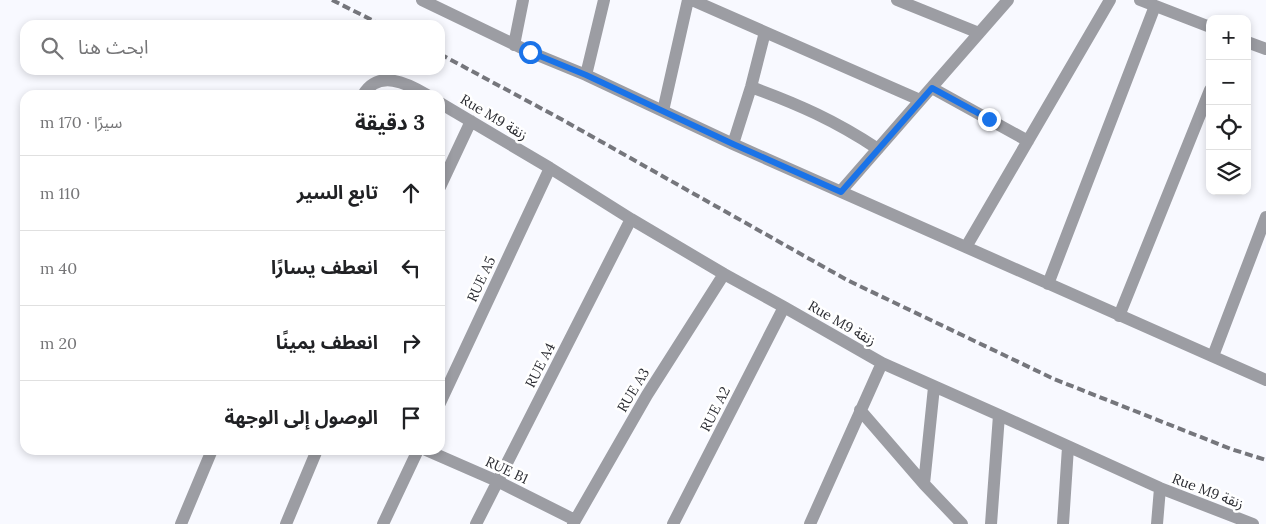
<!DOCTYPE html>
<html lang="ar">
<head>
<meta charset="utf-8">
<style>
	:root { --surface:#fff; --page:#f6f6f6; --text:#202124; --muted:#757577; --line:#e0e0e0 }
	body { margin:0; font-family:Lora,"Noto Sans Arabic",serif; background:var(--page); color:var(--text); direction:rtl }
	.controls { position:absolute; right:15px; top:15px; display:grid; overflow:hidden; border-radius:10px; box-shadow:0 2px 8px #0003 }
	.controls button { width:45px; height:45px; display:grid; place-items:center; padding:0; border:0; border-bottom:1px solid var(--line); background:var(--surface); color:var(--text); font:25px sans-serif }
	.stop { position:absolute; width:15px; height:15px; margin:-11px; border:4px solid #1a73e8; border-radius:50%; background:#fff }
	.stop.end { background:#1a73e8; border-color:#fff; box-shadow:0 1px 5px #0008 }
	.list { margin:0; padding:0; list-style:none }
	h2 { display:flex; justify-content:space-between; align-items:center; height:65px; margin:0; padding:0 20px; font-size:21px }
	h2 small { font-size:16px; font-weight:400; color:var(--muted) }
	.list li { display:grid; grid-template-columns:32px 1fr auto; gap:15px; align-items:center; box-sizing:border-box; height:75px; padding:0 20px; border-top:1px solid var(--line) }
	.list b { display:block; font-size:19px; white-space:nowrap }
	.list em { font-size:16px; font-style:normal; color:var(--muted) }
	.icon { flex:none; width:28px; height:28px; fill:none; stroke:currentColor; stroke-width:2; stroke-linecap:round; stroke-linejoin:round }
	.map { position:relative; flex:none; width:1266px; height:524px; overflow:hidden; direction:ltr }
	.search { position:absolute; background:var(--surface); box-shadow:0 2px 8px #0003; left:20px; top:20px; width:425px; height:55px; display:flex; align-items:center; gap:12px; box-sizing:border-box; padding:0 18px; border-radius:15px; color:var(--muted); font-size:19px }
	.panel { position:absolute; background:var(--surface); box-shadow:0 2px 8px #0003; left:20px; top:90px; width:425px; height:365px; border-radius:15px; direction:rtl }
	.map>svg:first-child { display:block }
	.lines { fill:none; stroke-linecap:round; stroke-linejoin:round }
	.street { stroke:#9c9da3; stroke-width:12 }
	.rail { stroke:#75767c; stroke-width:4; stroke-dasharray:8 4; stroke-linecap:butt }
	.route { stroke:#1a73e8; stroke-width:6 }
	.labels { text-anchor:middle; stroke-width:5; stroke-linejoin:round; paint-order:stroke }
	.street-label { font-size:14px; fill:#2b2c32; stroke:#fff }
</style>
</head>
<body>
<div class="map">
<svg width="1266" height="524" viewBox="0 0 1266 524">
	<rect width="100%" height="100%" fill="#f8f9ff"/>
	<g class="lines">
		<path class="street" d="M422 0 530 52 586 75 733 144 1266 380
			M692 0 920 100
			M897 0 979 33
			M1140 0 1210 27
			M1247 42 1266 49
			M514 45 523 0
			M586 75 604 0
			M751 87C798 104 836 121 878 149
			M932 88 1028 141
			M363 95C378 69 407 83 427 95
			M440 103 550 168 631 219 724 274 784 307 882 363 999 415 1160 488 1253 524
			M663 111 688 0
			M733 144 751 87 765 32
			M440 187 471 121
			M841 191 1008 0
			M966 247 1110 0
			M1048 284 1155 6
			M1119 316 1210 90
			M1213 356 1266 217
			M440 403 550 168
			M860 410 924 484 962 524
			M426 450 497 481 575 520
			M924 484 934 387
			M181 524 212 450
			M286 524 317 450
			M383 524 418 450
			M476 524 631 219
			M573 524 647 395 724 274
			M673 524 784 307
			M810 524 882 363
			M991 524 999 415
			M1063 524 1068 447
			M1157 524 1160 488"/>
		<path class="rail" d="M332 0 382 25
			M440 54 561 119 847 280 1054 379 1231 449 1266 460"/>
	</g>
	<g class="lines">
		<path class="route" d="M530 52 586 75 733 144 841 192 932 88 989 119"/>
	</g>
	<g class="labels">
		<g class="street-label">
			<text transform="translate(494 117) rotate(31)" y="5">Rue M9 زنقة</text>
			<text transform="translate(481 279) rotate(-65)" y="5">RUE A5</text>
			<text transform="translate(842 323) rotate(30)" y="5">Rue M9 زنقة</text>
			<text transform="translate(540 365) rotate(-63)" y="5">RUE A4</text>
			<text transform="translate(633 390) rotate(-59)" y="5">RUE A3</text>
			<text transform="translate(715 409) rotate(-63)" y="5">RUE A2</text>
			<text transform="translate(507 470) rotate(25)" y="5">RUE B1</text>
			<text transform="translate(1208 491) rotate(21)" y="5">Rue M9 زنقة</text>
		</g>
	</g>
</svg>
<div class="controls">
<button>+</button>
<button>−</button>
<button><svg class="icon" aria-label="locate" viewBox="0 0 24 24"><circle cx="12" cy="12" r="6"/><path d="M12 2v4M12 18v4M2 12h4M18 12h4"/></svg></button>
<button><svg class="icon" aria-label="layers" viewBox="0 0 24 24"><path d="M12 4l9 5-9 5-9-5zM3 14l9 5 9-5"/></svg></button>
</div>
<div class="stop" style="left:530px;top:52px"></div>
<div class="stop end" style="left:989px;top:119px"></div>
<div class="search"><svg class="icon" aria-label="search" viewBox="0 0 24 24"><circle cx="10" cy="10" r="6"/><path d="M15 15l6 6"/></svg>ابحث هنا</div>
<section class="panel">
<h2>3 دقيقة<small>سيرًا · 170 m</small></h2>
<ul class="list">
<li><svg class="icon" aria-label="ahead" viewBox="0 0 24 24"><path d="M12 20V5M6 11l6-6 6 6"/></svg><div><b>تابع السير</b></div><em>110 m</em></li>
<li><svg class="icon" aria-label="left" viewBox="0 0 24 24"><path d="M17 20v-9H6M10 6l-5 5 5 5"/></svg><div><b>انعطف يسارًا</b></div><em>40 m</em></li>
<li><svg class="icon" aria-label="right" viewBox="0 0 24 24"><path d="M7 20v-9h11M14 6l5 5-5 5"/></svg><div><b>انعطف يمينًا</b></div><em>20 m</em></li>
<li><svg class="icon" aria-label="arrive" viewBox="0 0 24 24"><path d="M6 21V4h12l-3 4 3 4H6"/></svg><div><b>الوصول إلى الوجهة</b></div></li>
</ul>
</section>
</div>
</body>
</html>
